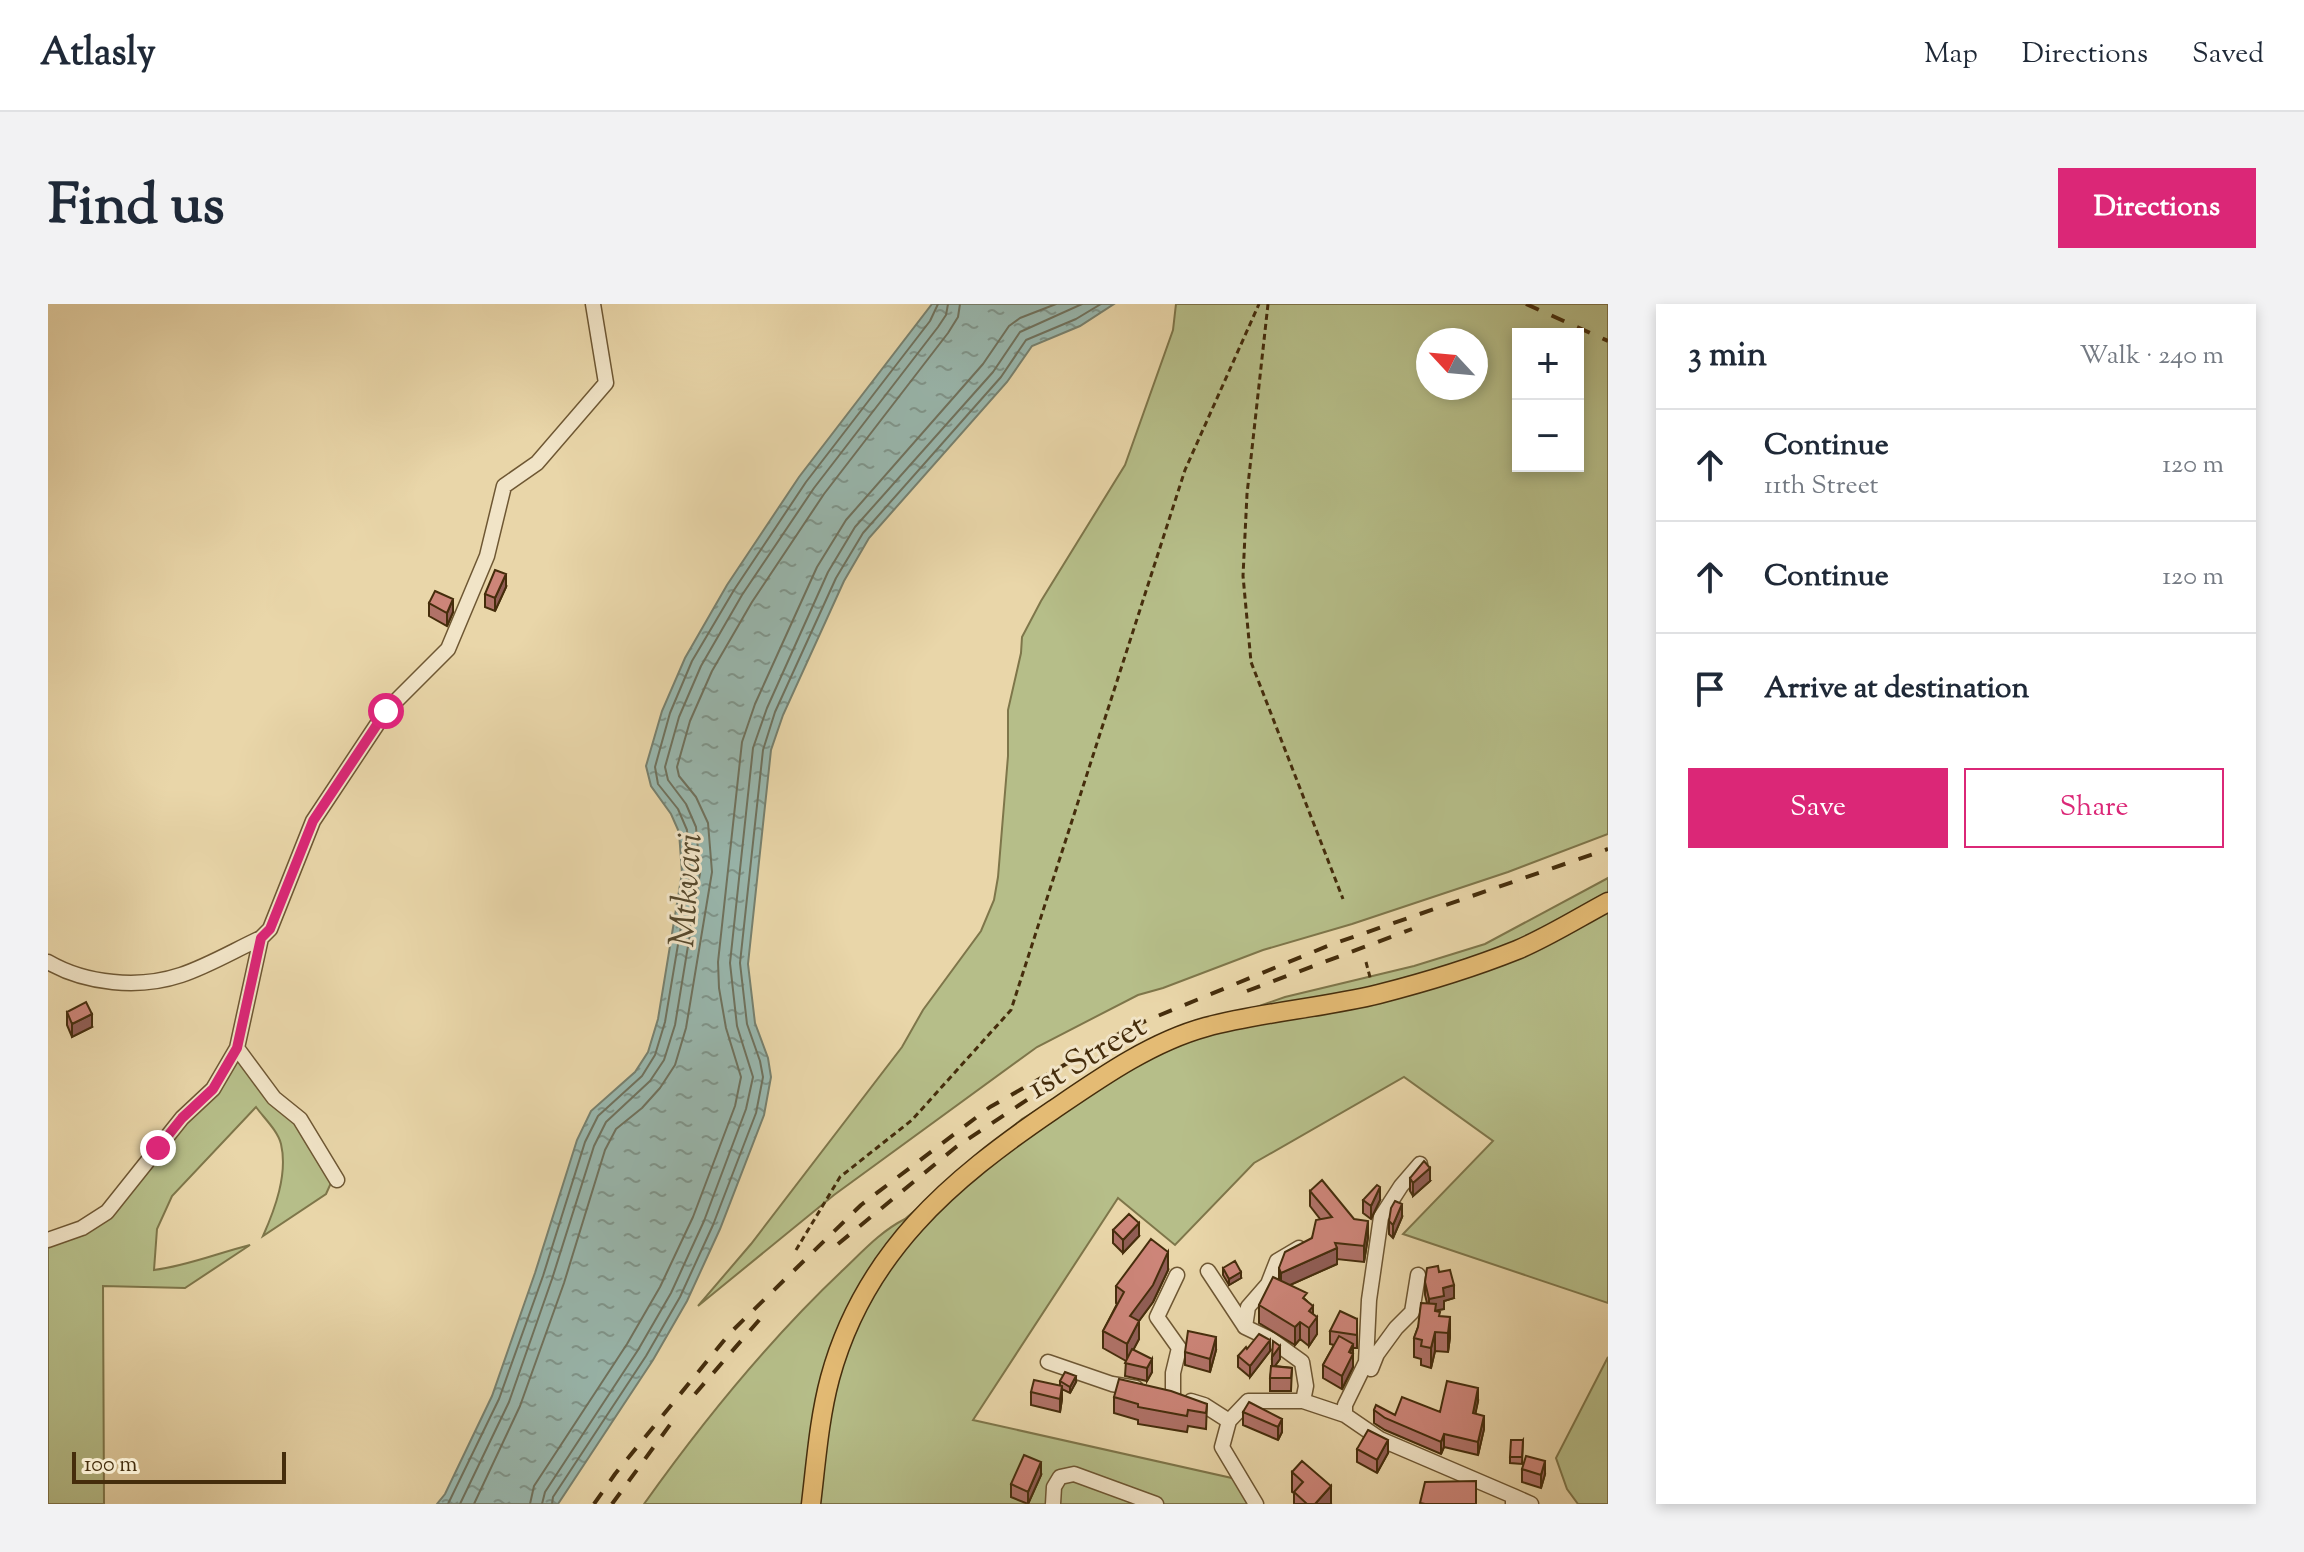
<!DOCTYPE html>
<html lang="en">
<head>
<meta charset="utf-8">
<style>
	:root { --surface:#fff; --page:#f2f2f3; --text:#1f2937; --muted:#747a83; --line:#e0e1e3; --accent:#db2777 }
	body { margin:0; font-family:"Sorts Mill Goudy",serif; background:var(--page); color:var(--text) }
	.controls { position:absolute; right:24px; top:24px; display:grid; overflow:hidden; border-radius:0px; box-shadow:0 4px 12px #0003 }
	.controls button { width:72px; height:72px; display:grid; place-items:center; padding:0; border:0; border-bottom:2px solid var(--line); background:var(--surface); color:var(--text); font:40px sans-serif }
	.compass { position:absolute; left:1368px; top:24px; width:72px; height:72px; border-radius:50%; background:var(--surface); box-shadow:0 4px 12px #0003; rotate:296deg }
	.scale { position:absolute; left:24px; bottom:20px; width:214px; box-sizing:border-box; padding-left:8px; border:4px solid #452d0c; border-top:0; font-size:22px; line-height:28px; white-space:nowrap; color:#452d0c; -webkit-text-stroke:6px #f1e4c7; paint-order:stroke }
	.stop { position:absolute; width:24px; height:24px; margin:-18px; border:6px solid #db2777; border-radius:50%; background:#fff }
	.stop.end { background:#db2777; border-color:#fff; box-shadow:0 2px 8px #0008 }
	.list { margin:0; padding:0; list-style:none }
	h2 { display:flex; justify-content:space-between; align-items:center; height:104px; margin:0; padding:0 32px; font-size:34px }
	h2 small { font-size:26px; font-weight:400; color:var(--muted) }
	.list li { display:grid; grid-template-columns:52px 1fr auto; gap:24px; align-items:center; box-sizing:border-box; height:112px; padding:0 32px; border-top:2px solid var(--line) }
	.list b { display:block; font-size:30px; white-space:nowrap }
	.list p { margin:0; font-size:26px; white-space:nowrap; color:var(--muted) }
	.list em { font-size:26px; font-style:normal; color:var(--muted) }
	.actions { display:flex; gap:16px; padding:24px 32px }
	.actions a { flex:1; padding:18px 0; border:2px solid var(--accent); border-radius:0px; text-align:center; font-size:28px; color:var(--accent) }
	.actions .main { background:var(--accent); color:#fff }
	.icon { flex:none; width:44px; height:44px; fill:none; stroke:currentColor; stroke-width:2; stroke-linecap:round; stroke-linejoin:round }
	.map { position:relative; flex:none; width:1560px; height:1200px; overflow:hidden; border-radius:0px }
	header { display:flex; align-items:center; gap:48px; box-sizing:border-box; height:112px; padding:0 40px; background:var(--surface); border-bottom:2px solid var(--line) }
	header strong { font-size:38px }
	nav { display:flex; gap:44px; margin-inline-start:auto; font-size:28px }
	.intro { display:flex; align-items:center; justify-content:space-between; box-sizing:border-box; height:192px; padding:0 48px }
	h1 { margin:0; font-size:56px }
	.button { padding:20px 36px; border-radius:0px; background:var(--accent); color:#fff; font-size:28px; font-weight:700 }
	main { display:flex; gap:48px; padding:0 48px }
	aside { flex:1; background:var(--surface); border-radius:0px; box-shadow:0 4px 12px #0003 }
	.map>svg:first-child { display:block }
	.green { fill:#b6be89; stroke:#7e764a; stroke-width:2; fill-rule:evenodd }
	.water { fill:url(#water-ripples); stroke:#77806e; stroke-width:2 }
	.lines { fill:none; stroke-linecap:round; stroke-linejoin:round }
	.shore { stroke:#6f725e; stroke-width:2 }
	.minor-casing { stroke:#6e5733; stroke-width:17 }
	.major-casing { stroke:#452d0c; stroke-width:21 }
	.path { stroke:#452d0c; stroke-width:3; stroke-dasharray:6 4; stroke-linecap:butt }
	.minor { stroke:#f1e4c7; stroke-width:14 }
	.major { stroke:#e4bb74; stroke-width:18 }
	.rail { stroke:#452d0c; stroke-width:4; stroke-dasharray:14 14; stroke-linecap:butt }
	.wall { fill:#b07268; stroke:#452d0c; stroke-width:2 }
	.shaded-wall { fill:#905d55; stroke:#452d0c; stroke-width:2 }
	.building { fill:#cd8579; stroke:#452d0c; stroke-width:2 }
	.route { stroke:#db2777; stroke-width:10 }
	.labels { text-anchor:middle; stroke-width:6; stroke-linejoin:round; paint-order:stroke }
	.street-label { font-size:34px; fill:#452d0c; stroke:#f1e4c7 }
	.water-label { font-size:36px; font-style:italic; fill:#56492d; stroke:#f1e4c7 }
</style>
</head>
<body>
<header>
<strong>Atlasly</strong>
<nav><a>Map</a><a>Directions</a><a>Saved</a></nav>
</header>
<div class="intro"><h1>Find us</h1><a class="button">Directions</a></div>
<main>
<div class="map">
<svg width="1560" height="1200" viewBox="0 0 1560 1200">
	<defs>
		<pattern id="water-ripples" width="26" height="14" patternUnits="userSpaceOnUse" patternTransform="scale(2)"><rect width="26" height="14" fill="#99b8af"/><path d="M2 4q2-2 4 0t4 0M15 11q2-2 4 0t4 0" fill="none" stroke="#7f968d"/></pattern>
	</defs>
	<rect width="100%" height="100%" fill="#e9d6a9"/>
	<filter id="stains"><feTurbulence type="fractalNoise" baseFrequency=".0025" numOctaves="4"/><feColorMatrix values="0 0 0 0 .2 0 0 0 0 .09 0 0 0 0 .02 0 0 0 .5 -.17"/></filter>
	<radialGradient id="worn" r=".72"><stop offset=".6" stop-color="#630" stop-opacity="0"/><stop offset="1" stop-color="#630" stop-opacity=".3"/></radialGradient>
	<path class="green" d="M1128 0H1560V530L1460 568 1304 620 1215 646 1115 684 1090 691 989 743 786 891 650 1002 703 940 854 743 875 706 933 627 946 596 950 573 960 452V406L973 349 974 333 993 297 1077 161 1125 26ZM1530 30V162H1470V30ZM1380 36H1428V84H1380Z
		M1560 574V999L1355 930 1445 837 1356 773 1206 859 1127 941 1070 894 925 1116 1197 1177 1212 1200H596C655 1117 721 1036 795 966 815 947 833 927 857 915L974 815 1099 741 1237 693 1366 662 1437 640Z
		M189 744 252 815 283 879 278 890 215 932C227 905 240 870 233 840 230 827 216 814 208 803L124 892 109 925 106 966C139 962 170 949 202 941L137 984 55 982 56 1200H0V936L59 908Z
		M1560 1053V1200H1530L1519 1185 1508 1154Z"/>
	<path class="water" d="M884 0H1066L1032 22 984 42 959 78 821 234 796 277 735 411 723 446 700 660 707 719 720 754 723 773 716 811 672 925 639 997 605 1056 510 1200H389L397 1190 444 1092 487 969 529 836 543 807 587 768 600 748 610 715 634 569 631 528 623 510 603 482 598 462 614 407 637 354 679 281 751 173Z"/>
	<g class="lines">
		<path class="shore" d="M400 1200 451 1095 495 972 537 838 550 812 594 772 607 751 617 718 642 569 639 526 630 505 610 480 607 463 622 409 644 357 686 286 758 178 882 17 890 0
			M412 1200 461 1098 504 975 546 842 558 818 602 777 616 756 627 721 652 569 648 523 638 500 620 476 617 463 631 413 653 362 694 291 766 184 890 23 898 11 900 0
			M426 1200 472 1102 516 979 557 846 568 825 594 804 612 784 627 761 638 724 664 568 660 519 648 493 631 472 629 463 642 417 664 367 704 298 776 190 900 29 910 13 912 0
			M482 1200 486 1182 579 1040 612 983 645 913 687 802 693 773 678 724 671 684 670 658 694 438 707 400 769 263 798 216 935 60 961 22 972 14 1008 0
			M494 1200 497 1188 590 1046 623 989 656 917 698 805 705 773 689 722 682 659 705 444 719 404 780 268 807 223 945 68 972 28 1034 0
			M504 1200 505 1193 598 1052 632 993 665 921 708 809 715 773 712 757 699 720 692 659 715 446 727 408 788 274 815 229 953 73 978 36 1028 15 1053 0"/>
		<g class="minor-casing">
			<path id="minor" d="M0 658C38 680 91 685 133 671 160 662 187 646 213 634L222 625 265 517 338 407 400 345 439 252 456 182 489 159 558 79 545 0
				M189 744 226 794 252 815 289 876
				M0 936 34 924 59 908 134 814 165 785 189 744 213 634
				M1251 944 1229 957 1220 980 1200 1003 1197 1023 1222 1035 1254 1058 1258 1082 1255 1097 1297 1111 1332 1135 1465 1192V1200
				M1160 967 1197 1023
				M1000 1058 1064 1080 1088 1084
				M1323 1065 1329 1050 1348 1024 1364 1008 1370 971
				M1125 1092V1069L1131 1044 1109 1013 1129 971
				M1143 1097 1156 1101 1181 1117 1174 1143 1208 1200
				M1297 1111V1101L1318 1058 1321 996 1333 913 1353 882 1372 860
				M1181 1117 1200 1097H1255
				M1465 1192 1483 1200
				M1005 1200 1006 1183 1012 1173 1026 1170 1108 1200"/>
		</g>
		<g class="major-casing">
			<path id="major" d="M763 1200C768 1159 771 1115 782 1074 816 949 902 876 1005 806 1052 774 1103 738 1158 723 1214 708 1274 704 1331 690 1378 678 1424 664 1469 646 1500 633 1530 614 1560 598"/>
		</g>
		<path class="path" d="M1220 0 1199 190 1195 272 1203 358 1295 595
			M1318 658 1323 677
			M748 946 792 873 864 816 963 706 1137 166 1211 0"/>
		<use href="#minor" class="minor"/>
		<use href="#major" class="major"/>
		<path class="rail" d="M1478 0 1560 37
			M1199 687 1364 625
			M790 940 908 843 991 788
			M647 1090 712 1015
			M546 1200 567 1170 682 1029 813 901 942 803 1083 723 1282 641 1560 545
			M564 1200 624 1118"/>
	</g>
	<path class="wall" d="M458 283 447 307 437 303V290Z
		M381 299 405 308 399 322 381 312Z
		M19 708 44 723 24 733 19 721Z
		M1362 874 1382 877 1365 892 1362 887Z
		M1262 887 1320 933 1316 958 1289 955V960L1242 981 1259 997 1265 1010 1269 1030 1261 1042 1252 1035 1247 1041 1211 1019V1001L1231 976V964L1264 934 1272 915 1262 902Z
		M1315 896H1332L1323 915 1315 909Z
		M1354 913 1345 934 1341 930V917Z
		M1065 926 1091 932 1075 949 1065 939Z
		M1175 964 1193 974 1181 981 1175 971Z
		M1120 966 1105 998 1091 1017V1035L1085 1046 1104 1068 1099 1077 1077 1072 1078 1057 1055 1044V1027L1069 1000 1068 999V982Z
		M1391 968 1406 994 1396 997V1005L1388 1006 1402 1033 1400 1048 1387 1047 1383 1064 1373 1061V1055L1366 1053V1034L1379 999 1377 991V978Z
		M1309 1015V1044H1305V1063L1294 1085 1275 1074V1061L1286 1041 1282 1040V1027Z
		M1199 1045 1222 1047 1202 1073 1190 1063V1052Z
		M1168 1046 1162 1068 1137 1061V1048Z
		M1232 1055 1227 1062 1244 1064 1243 1087H1222V1074L1224 1062Z
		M1012 1077 1028 1078 1022 1089 1014 1085V1095L1012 1108 983 1101V1088L1012 1082Z
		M1066 1093 1159 1100 1158 1125 1140 1122 1139 1128 1090 1120V1116L1066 1109Z
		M1430 1097 1427 1110 1436 1125 1430 1151 1396 1143 1393 1150 1337 1126 1326 1119V1106L1347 1111 1392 1108Z
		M1195 1108 1234 1115V1128L1230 1136 1195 1121Z
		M1475 1136 1474 1160 1462 1159V1153Z
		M1309 1145 1340 1149 1329 1169 1309 1158Z
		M1474 1165 1497 1170 1493 1184 1474 1178Z
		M1244 1168 1283 1200H1246V1189L1244 1188Z
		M993 1171 980 1200 963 1193V1180Z"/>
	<path class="shaded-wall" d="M458 270V283L447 307V294Z
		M405 295V308L399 322V309Z
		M44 710V723L24 733V720Z
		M1382 864V877L1365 892V879Z
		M1332 883V896L1323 915V902Z
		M1354 900V913L1345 934V921Z
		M1320 917V933L1316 958V942Z
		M1091 919V932L1075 949V936Z
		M1289 944V960L1233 985V969Z
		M1120 948V966L1105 998 1082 1029V1012Z
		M1193 968V974L1181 981V975Z
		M1406 981V994L1396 997V1005L1381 1008V995L1395 984Z
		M1265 1002V1018L1269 1013V1030L1261 1042V1007Z
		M1402 1013V1033L1400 1048V1029Z
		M1091 1017V1035L1079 1058V1040Z
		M1252 1018V1035L1247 1041V1023Z
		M1387 1028V1047L1383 1064V1044Z
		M1168 1033V1046L1162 1068V1055Z
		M1222 1036V1047L1202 1073V1062Z
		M1305 1040V1063L1294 1085V1072Z
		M1232 1042V1055L1224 1066V1053Z
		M1104 1055V1068L1099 1077V1064Z
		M1028 1072V1078L1022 1089V1083Z
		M1014 1082V1095L1012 1108V1095Z
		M1430 1084V1097L1425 1122V1109Z
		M1436 1112V1125L1430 1151V1138Z
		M1234 1115V1128L1230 1136V1123Z
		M1396 1130V1143L1393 1150V1138Z
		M1340 1136V1149L1329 1169V1156Z
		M1497 1157V1170L1493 1184V1171Z
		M993 1158V1171L980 1200V1188Z
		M1283 1182V1200H1267Z"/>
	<path class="building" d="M447 266 458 270 447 294 437 290Z
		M387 287 405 295 399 309 381 299Z
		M38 698 44 710 24 720 19 708Z
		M1376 857 1382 864 1365 879 1362 874Z
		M1274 876 1306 915 1320 917 1316 942 1287 939 1289 944 1233 969 1231 964 1237 948 1264 934 1268 916 1284 913 1262 887Z
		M1329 881 1332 883 1323 902 1315 896Z
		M1347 897 1354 900 1345 921 1341 917 1343 904Z
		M1081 910 1091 919 1075 936 1065 926Z
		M1103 935 1120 948 1105 981 1082 1012 1091 1017 1079 1040 1055 1027 1076 988 1068 982Z
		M1187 957 1193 968 1181 975 1175 964Z
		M1390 962 1391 968 1402 966 1406 981 1395 984 1396 992 1381 995 1377 978 1379 964Z
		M1225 973 1259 989 1255 994 1265 1002 1261 1007 1269 1013 1261 1024 1252 1018 1247 1023 1211 1001Z
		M1373 999 1388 1000 1387 1007 1392 1008 1391 1012 1402 1013 1400 1029 1387 1028 1383 1044 1373 1042 1374 1036 1366 1034 1370 1023Z
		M1292 1007 1309 1015V1031L1282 1027Z
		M1140 1027 1168 1033 1162 1055 1137 1048Z
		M1211 1030 1222 1036 1202 1062 1190 1052 1198 1043 1199 1045Z
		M1291 1032 1305 1040 1301 1048 1305 1050 1294 1072 1275 1061Z
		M1225 1037 1232 1042 1224 1053Z
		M1084 1045 1104 1055 1099 1064 1077 1059Z
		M1223 1062 1244 1064 1243 1074H1222Z
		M1017 1068 1028 1072 1022 1083 1012 1077Z
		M1071 1075 1123 1087 1159 1100 1158 1109 1140 1106 1139 1112 1090 1103V1100L1066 1093Z
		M986 1076 1014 1082 1012 1095 983 1088Z
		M1399 1077 1430 1084 1425 1109 1436 1112 1430 1138 1396 1130 1393 1138 1337 1114 1326 1106 1328 1101 1347 1111 1354 1093 1392 1108Z
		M1201 1098 1234 1115 1230 1123 1195 1108Z
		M1320 1126 1340 1136 1329 1156 1309 1145Z
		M1463 1136H1475L1474 1153H1462Z
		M976 1151 993 1158 980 1188 963 1180Z
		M1478 1152 1497 1157 1493 1171 1474 1165Z
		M1254 1157 1283 1182 1267 1200H1259L1246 1188 1255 1178 1244 1168Z
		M1428 1177V1200H1377L1372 1199 1377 1178Z"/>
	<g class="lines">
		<path class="route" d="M110 844 134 814 165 785 189 744 213 634 222 625 265 517 338 407"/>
	</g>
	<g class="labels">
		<g class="street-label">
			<text transform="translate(1038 751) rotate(-31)" y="12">1st Street</text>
		</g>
		<g class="water-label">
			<text transform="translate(636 586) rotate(-86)" y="13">Mtkvari</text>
		</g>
	</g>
	<rect width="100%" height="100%" filter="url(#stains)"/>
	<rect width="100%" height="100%" fill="url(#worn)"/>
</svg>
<div class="controls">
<button>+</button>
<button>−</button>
</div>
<svg class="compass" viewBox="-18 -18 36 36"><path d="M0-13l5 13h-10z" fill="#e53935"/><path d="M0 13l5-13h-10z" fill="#747a83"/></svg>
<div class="scale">100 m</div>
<div class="stop" style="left:338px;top:407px"></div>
<div class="stop end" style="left:110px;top:844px"></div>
</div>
<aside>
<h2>3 min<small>Walk · 240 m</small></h2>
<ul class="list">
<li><svg class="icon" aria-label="ahead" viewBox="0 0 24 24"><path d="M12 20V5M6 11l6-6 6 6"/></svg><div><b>Continue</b><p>11th Street</p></div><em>120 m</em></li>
<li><svg class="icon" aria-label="ahead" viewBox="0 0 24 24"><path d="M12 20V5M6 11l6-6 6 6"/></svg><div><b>Continue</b></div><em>120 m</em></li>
<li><svg class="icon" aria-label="arrive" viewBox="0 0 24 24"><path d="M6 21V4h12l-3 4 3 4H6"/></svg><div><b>Arrive at destination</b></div></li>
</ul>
<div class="actions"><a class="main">Save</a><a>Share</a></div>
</aside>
</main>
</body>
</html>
